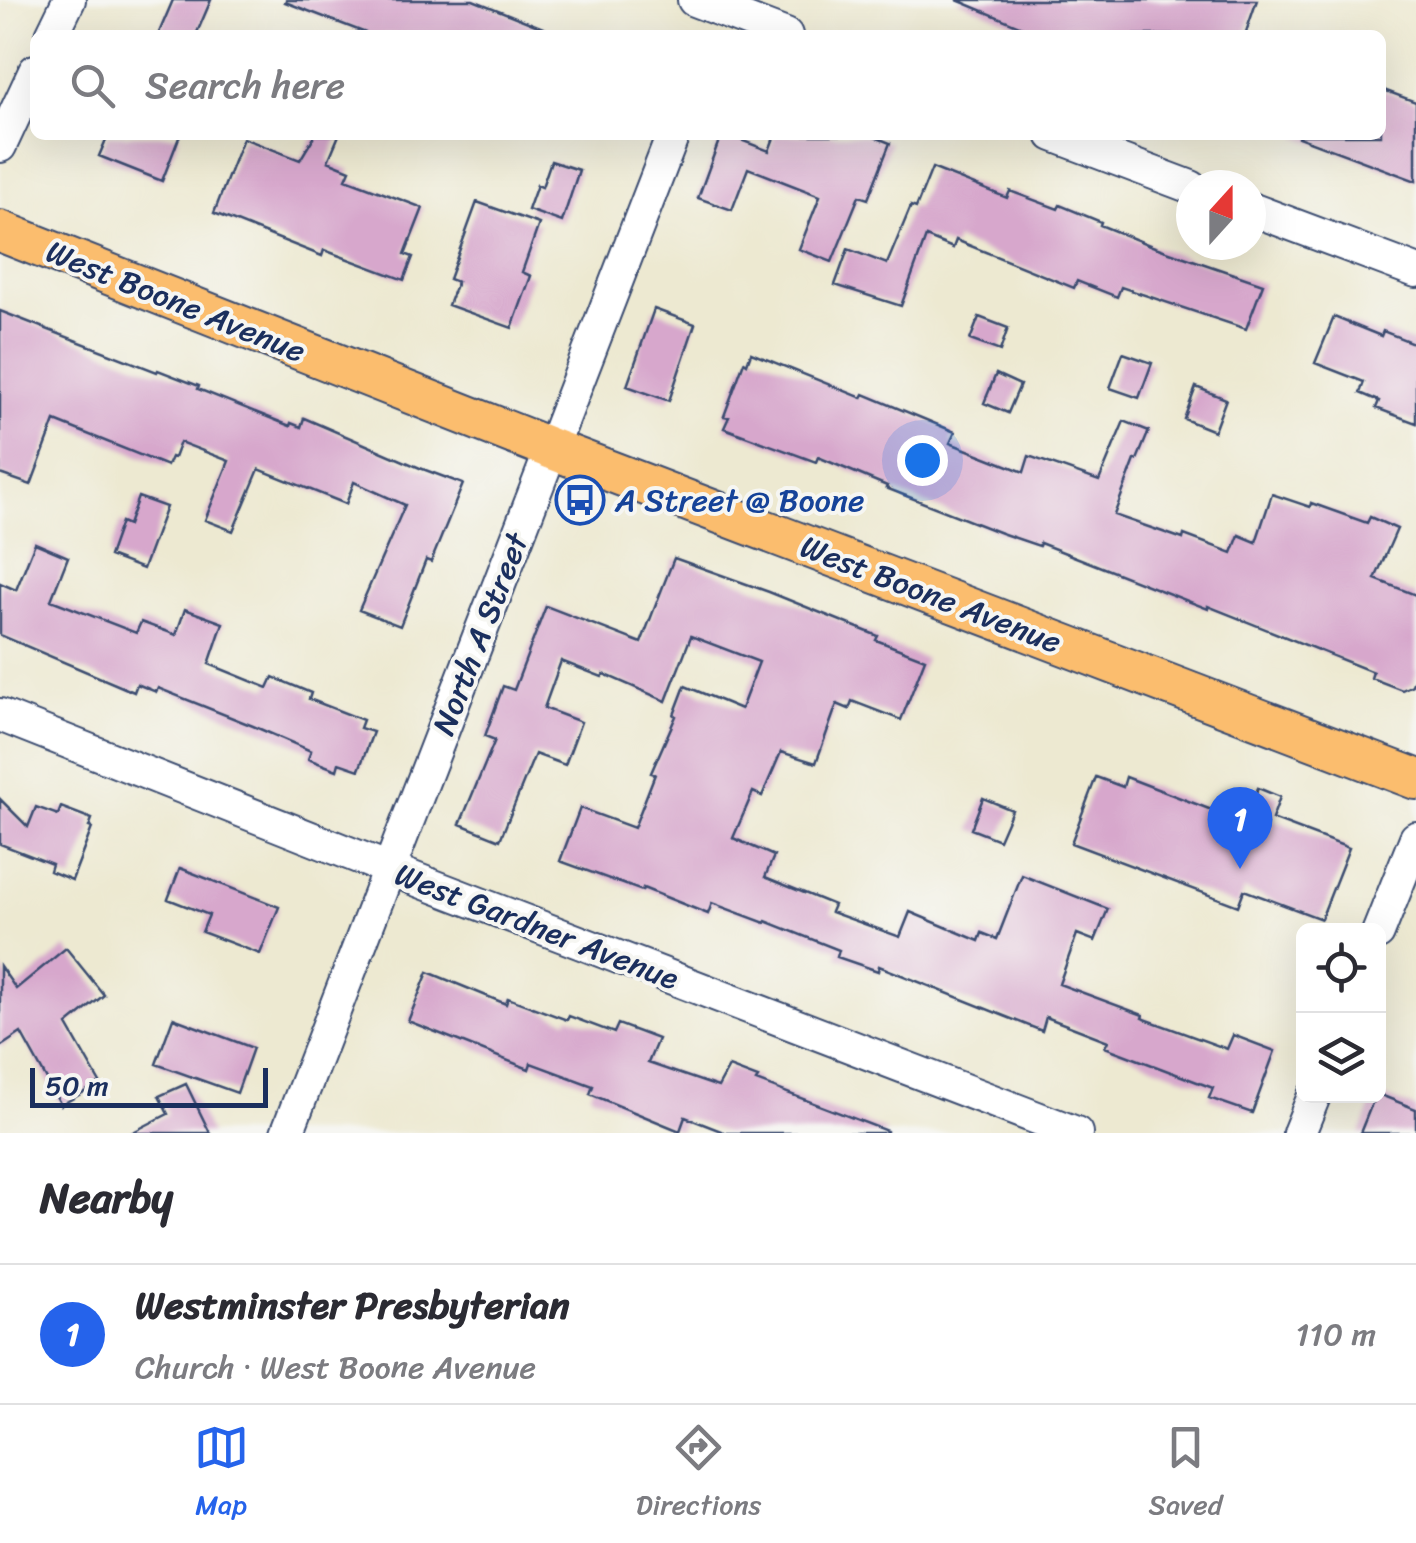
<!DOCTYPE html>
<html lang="en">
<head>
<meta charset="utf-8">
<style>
	:root { --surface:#fff; --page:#f7f7f7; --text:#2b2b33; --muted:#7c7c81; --line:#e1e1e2; --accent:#2563eb }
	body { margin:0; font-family:Sriracha,sans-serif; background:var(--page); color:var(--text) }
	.controls { position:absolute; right:30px; bottom:30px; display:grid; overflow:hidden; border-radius:15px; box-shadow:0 10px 40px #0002 }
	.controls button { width:90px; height:90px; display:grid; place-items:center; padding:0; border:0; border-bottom:2px solid var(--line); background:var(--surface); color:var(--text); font:50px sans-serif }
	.compass { position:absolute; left:1176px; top:170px; width:90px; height:90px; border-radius:50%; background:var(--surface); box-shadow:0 10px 40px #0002; rotate:21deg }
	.scale { position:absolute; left:30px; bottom:25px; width:238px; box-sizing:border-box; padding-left:10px; border:5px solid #1b2f5e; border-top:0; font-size:28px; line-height:35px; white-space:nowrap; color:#1b2f5e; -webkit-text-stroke:8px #f6f6f2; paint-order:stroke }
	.you { position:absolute; left:922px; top:460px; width:35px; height:35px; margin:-25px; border:8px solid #fff; border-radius:50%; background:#1a73e8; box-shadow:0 0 0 15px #1a73e833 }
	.badge { display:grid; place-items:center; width:65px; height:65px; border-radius:50%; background:var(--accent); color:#fff; font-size:32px; font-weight:700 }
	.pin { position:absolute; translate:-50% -82px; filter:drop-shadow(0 2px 5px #0008) }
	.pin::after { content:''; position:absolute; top:52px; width:35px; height:30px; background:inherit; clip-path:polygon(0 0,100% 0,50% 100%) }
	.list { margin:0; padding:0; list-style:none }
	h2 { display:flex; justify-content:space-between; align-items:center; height:130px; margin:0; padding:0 40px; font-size:42px }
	h2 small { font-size:32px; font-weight:400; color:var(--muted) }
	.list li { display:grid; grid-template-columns:65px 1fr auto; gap:30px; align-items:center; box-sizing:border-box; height:140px; padding:0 40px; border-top:2px solid var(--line) }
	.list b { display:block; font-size:38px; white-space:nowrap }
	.list p { margin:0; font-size:32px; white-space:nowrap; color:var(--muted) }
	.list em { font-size:32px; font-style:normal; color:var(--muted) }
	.icon { flex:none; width:55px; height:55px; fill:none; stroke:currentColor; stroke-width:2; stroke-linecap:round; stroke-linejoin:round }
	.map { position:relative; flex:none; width:1416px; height:1133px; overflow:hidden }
	.search { position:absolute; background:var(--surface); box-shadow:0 10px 40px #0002; left:30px; right:30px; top:30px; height:110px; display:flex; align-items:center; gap:25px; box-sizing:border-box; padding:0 35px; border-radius:15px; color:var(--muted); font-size:38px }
	.sheet { height:270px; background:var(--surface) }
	nav { display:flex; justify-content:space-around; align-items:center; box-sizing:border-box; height:140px; border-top:2px solid var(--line); background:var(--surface); font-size:28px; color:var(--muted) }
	nav a { display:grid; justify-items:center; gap:5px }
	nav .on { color:var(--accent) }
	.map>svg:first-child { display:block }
	.building { fill:#d7a7cc }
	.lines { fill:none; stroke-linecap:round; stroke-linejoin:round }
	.minor-casing { stroke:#3a4b6f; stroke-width:36 }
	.major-casing { stroke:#3a4b6f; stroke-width:44 }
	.minor { stroke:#fff; stroke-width:32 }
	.major { stroke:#fbbd6e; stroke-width:40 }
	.labels { text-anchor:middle; stroke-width:8; stroke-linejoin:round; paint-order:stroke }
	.street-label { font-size:32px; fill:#1b2f5e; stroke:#f6f6f2 }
	.transit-label { font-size:32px; fill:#164399; stroke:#f6f6f2; text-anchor:start }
</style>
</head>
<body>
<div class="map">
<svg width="1416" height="1133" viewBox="0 0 1416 1133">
	<rect width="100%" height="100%" fill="#f6f6f2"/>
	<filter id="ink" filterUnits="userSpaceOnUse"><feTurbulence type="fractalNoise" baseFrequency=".01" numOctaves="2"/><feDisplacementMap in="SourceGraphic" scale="20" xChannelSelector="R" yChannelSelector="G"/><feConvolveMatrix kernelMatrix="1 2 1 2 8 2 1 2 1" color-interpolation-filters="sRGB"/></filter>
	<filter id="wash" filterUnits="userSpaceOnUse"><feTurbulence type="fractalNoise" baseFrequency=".0048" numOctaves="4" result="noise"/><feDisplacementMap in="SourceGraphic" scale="40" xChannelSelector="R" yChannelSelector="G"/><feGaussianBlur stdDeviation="2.25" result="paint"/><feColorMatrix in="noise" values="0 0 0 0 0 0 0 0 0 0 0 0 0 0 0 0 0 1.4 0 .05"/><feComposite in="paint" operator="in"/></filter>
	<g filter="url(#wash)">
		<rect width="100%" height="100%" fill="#ede9d1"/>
		<g id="blocks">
			<path class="building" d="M173 0H211L196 35H158Z
				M286 0H473L558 34 371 35 285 2Z
				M957 0H1257L1245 35H1041Z
				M1381 89 1416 102V181L1298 137V135H1381Z
				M108 135H180L162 181 99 156Z
				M315 135H339L328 161 350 170 346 179 423 208 405 254 413 257 404 280 324 250 322 256 214 213 243 138 300 160Z
				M721 135H728L769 151 775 135H870L890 143 868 199 859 196 832 262 799 249 820 196 748 168 732 210 698 198Z
				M551 161 579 170 562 222 528 210 537 185 542 187Z
				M932 168 1007 198 1010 191 1058 209 1060 205 1101 222 1100 225 1152 246 1263 284 1246 329 1121 287 1117 297 1077 281 1074 288 956 240 953 248 926 237 901 306 835 285 848 249 887 264 911 206 916 208Z
				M477 202 539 224 522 272 531 276 512 328 448 305 457 282 449 279Z
				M654 309 695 324 669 401 627 386Z
				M0 311 157 372 158 370 199 386 198 389 290 426 291 423 301 427 304 418 420 468 463 484 431 562 426 560 400 626 359 610 405 505 354 482 346 504 259 469 233 531 205 520 229 461 180 442 174 458 171 457 167 466 55 421 31 485 0 474Z
				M979 317 1008 328 1000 351 970 340Z
				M1334 317 1381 336 1383 331 1416 344V423L1376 408 1379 401 1360 393 1364 382 1315 363Z
				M751 353 862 398 864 394 955 432 950 443 1024 472 1029 456 1099 481 1124 421 1149 431 1137 460H1135L1114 515 1183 539 1184 535 1232 553 1239 535 1256 542 1272 494 1310 507 1311 503 1367 523 1370 517 1397 529 1375 579 1416 595V674L1412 685 1402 690 1371 678 1373 672 1208 606V609L1040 543 1039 546 1001 533 886 488 887 486 818 457 816 462 724 428 729 417 724 416 744 362 747 364Z
				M1123 353 1152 363 1139 398 1110 388Z
				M996 374 1020 385 1008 413 984 403Z
				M1196 387 1226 399 1214 431 1184 419Z
				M138 497 166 507 143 569 109 556 121 522 128 525Z
				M35 543 68 557 51 600 136 633 141 622 176 635 185 609 223 623 209 664 268 688 273 677 311 693 309 699 363 720 360 728 373 732 359 770 339 763 337 770 308 759 311 751 253 726 158 688 156 692 137 684 134 692 0 635V583L16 590Z
				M674 558 769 592 878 636 876 640 925 659 901 720 852 701 849 709 837 704 816 763 781 752 762 796 753 792 733 838 774 856 765 877 834 905 831 912 900 937 910 912 979 941 982 933 997 939 1022 875 1108 909 1095 941 1077 934 1059 984 1143 1015 1142 1018 1227 1049 1233 1035 1275 1051 1252 1113 1209 1098 1213 1088 1105 1047 1108 1041 1046 1017 1042 1031 879 966 878 971 837 957 839 950 766 921 765 923 712 903 708 914 643 888 642 891 560 861 580 808 634 828 655 774 651 773 676 716 674 715 685 686 741 709 759 662 691 636 666 701 604 674 602 677 561 661 544 708 581 722 565 765 535 754 500 840 460 824 495 740 485 736 503 686 514 690 546 606 641 643Z
				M1096 777 1123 787 1126 777 1222 814 1223 810 1246 818 1258 788 1280 797 1272 819 1349 848 1321 919 1244 890 1238 906 1071 843Z
				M983 798 1012 810 999 840 971 829Z
				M0 799 28 827 36 807 58 815 61 807 92 819 89 827 92 828 72 880 50 871 52 864 0 844Z
				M180 868 279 907 260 954 202 932 209 915 168 899Z
				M66 948 104 995 67 1025 100 1083 61 1105 21 1033 0 1047V966L16 989Z
				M428 972 506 1004 508 998 567 1020 569 1016 614 1033 618 1024 658 1039 648 1063 718 1087 729 1067 758 1078 756 1081 887 1131V1133H726L685 1117 680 1131 590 1094 593 1086 531 1063 529 1069 408 1021Z
				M173 1018 253 1048 237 1093 156 1064Z
				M186 1084 210 1133H131L168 1114 159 1096Z
				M1378 1094 1416 1109V1133H1360L1375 1096Z"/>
		</g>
	</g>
	<g filter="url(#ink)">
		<use href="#blocks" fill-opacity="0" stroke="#3a4b6f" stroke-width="2.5"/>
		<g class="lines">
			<g class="minor-casing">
				<path id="minor" d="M694 0 786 35
					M52 35 69 0
					M1053 135 1191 187
					M0 146 35 71
					M1251 209 1416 271
					M0 715 389 869 1076 1133
					M1378 933 1416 838
					M287 1133 673 135
					M1299 1133 1314 1096"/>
			</g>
			<g class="major-casing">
				<path id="major" d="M0 231 552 449 1416 779"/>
			</g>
			<use href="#minor" class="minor"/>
			<use href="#major" class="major"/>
		</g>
	</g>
	<defs>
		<g id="bus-ring" transform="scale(2.5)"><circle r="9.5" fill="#f6f6f2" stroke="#1a4fb4" stroke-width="1.5"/><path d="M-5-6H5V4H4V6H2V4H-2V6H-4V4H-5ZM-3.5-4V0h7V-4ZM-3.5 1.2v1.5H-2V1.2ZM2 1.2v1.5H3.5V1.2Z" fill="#1a4fb4"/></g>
	</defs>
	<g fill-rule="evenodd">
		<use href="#bus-ring" x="580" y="500"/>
	</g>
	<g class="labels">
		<g class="street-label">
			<text transform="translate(176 301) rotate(22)" y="11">West Boone Avenue</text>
			<text transform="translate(931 594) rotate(21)" y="11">West Boone Avenue</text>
			<text transform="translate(480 634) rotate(-69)" y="11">North A Street</text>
			<text transform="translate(537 926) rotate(21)" y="11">West Gardner Avenue</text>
		</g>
		<g class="transit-label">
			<text x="615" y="511">A Street @ Boone</text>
		</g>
	</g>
</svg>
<div class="controls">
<button><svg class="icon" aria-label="locate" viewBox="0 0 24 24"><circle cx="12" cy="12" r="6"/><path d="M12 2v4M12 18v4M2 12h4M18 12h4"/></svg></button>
<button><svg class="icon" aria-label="layers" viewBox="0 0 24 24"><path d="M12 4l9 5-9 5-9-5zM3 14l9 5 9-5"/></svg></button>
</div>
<svg class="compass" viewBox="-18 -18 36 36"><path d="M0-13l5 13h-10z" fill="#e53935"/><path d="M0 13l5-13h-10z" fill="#7c7c81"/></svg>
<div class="scale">50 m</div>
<div class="you"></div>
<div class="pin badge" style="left:1240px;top:869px">1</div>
<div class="search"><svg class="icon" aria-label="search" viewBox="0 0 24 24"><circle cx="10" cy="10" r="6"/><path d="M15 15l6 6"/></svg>Search here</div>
</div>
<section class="sheet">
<h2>Nearby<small></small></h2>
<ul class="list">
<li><span class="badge">1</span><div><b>Westminster Presbyterian</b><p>Church · West Boone Avenue</p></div><em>110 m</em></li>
</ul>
</section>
<nav>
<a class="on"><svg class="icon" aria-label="map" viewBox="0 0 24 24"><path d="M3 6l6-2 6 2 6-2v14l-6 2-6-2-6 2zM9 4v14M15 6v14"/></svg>Map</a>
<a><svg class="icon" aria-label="directions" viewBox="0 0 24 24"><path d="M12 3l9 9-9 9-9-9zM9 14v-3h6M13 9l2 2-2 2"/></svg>Directions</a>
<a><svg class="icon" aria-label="saved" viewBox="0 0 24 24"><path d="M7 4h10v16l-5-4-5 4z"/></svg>Saved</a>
</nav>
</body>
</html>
